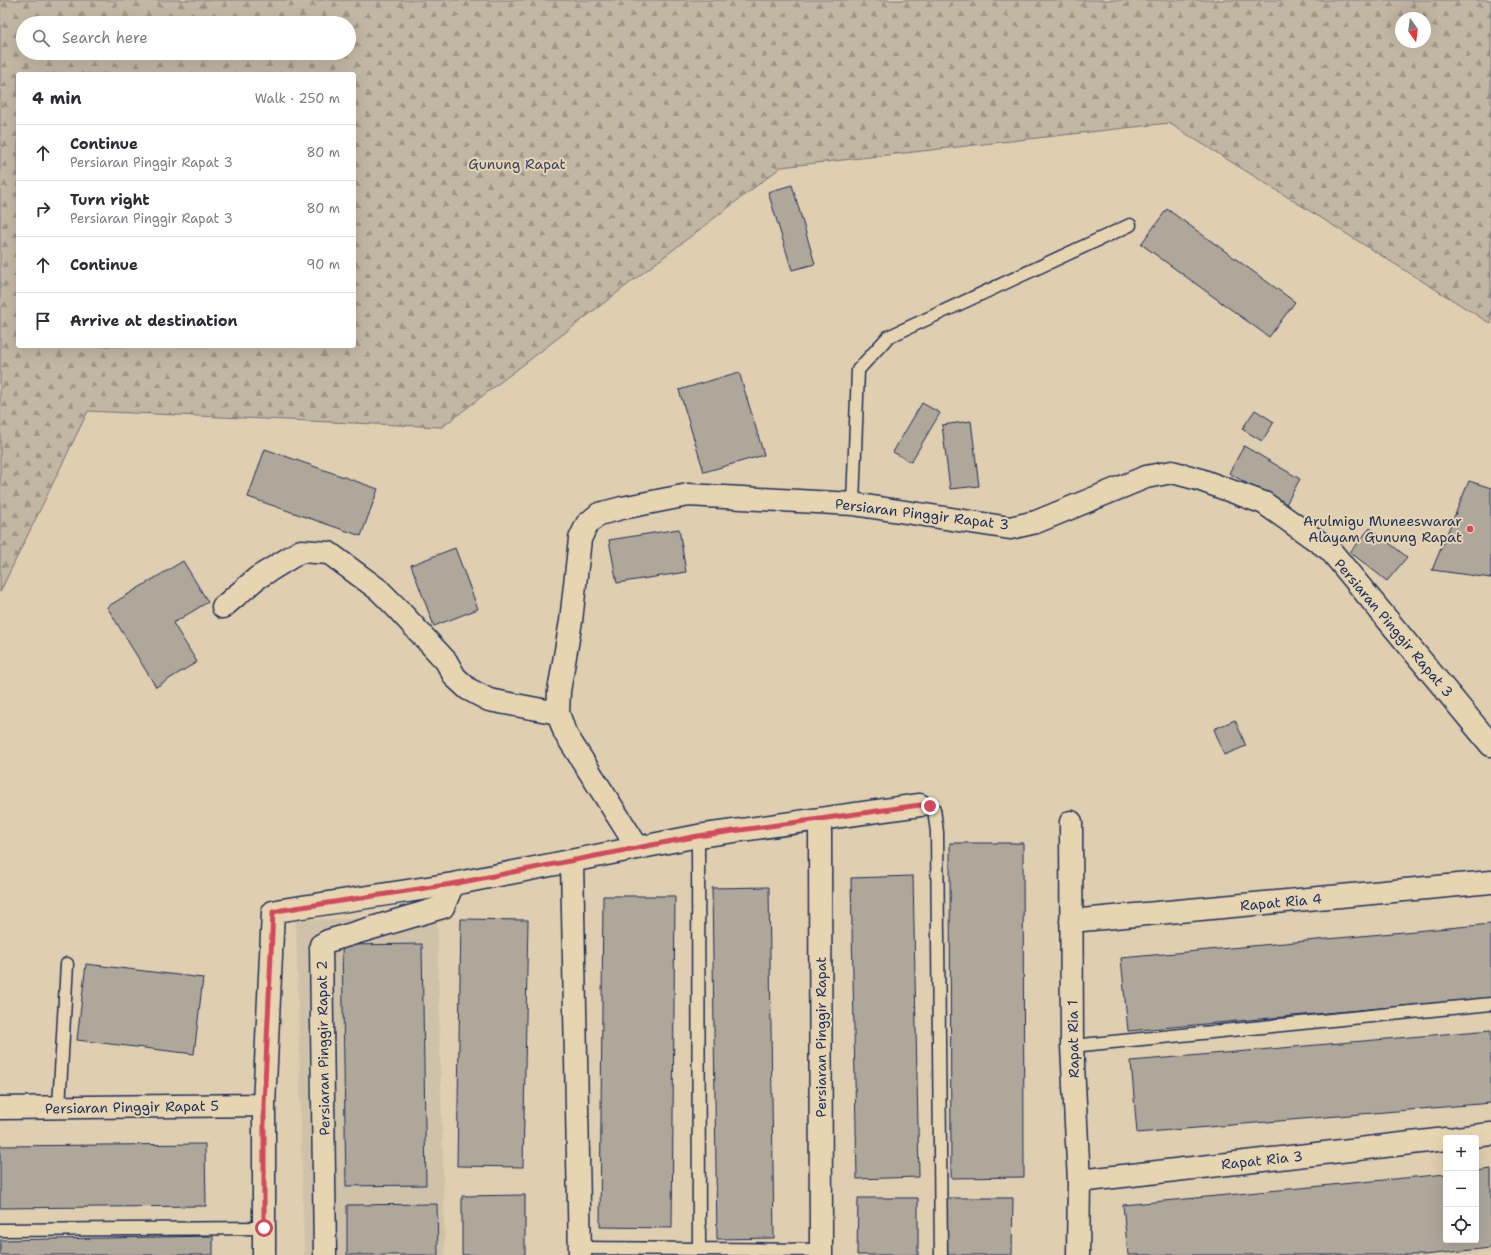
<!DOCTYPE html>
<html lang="en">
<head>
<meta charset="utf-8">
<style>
	:root { --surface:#fff; --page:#f2f2f3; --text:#2b2b33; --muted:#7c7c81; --line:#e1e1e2 }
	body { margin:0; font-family:"Shantell Sans",sans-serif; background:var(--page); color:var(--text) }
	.controls { position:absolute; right:12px; bottom:12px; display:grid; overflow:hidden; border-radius:4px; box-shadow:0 4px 16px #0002 }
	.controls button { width:36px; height:36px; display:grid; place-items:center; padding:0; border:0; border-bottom:1px solid var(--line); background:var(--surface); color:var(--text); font:20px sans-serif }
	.compass { position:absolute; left:1395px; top:12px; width:36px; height:36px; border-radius:50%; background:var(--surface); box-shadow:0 4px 16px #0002; rotate:166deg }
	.stop { position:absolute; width:12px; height:12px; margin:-9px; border:3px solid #d1495b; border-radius:50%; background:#fff }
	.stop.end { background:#d1495b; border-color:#fff; box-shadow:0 1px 4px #0008 }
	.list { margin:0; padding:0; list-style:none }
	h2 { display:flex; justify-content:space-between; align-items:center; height:52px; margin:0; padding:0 16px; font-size:17px }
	h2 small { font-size:13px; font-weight:400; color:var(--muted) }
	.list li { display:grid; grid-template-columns:26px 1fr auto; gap:12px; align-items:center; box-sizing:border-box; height:56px; padding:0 16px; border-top:1px solid var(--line) }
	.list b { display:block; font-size:15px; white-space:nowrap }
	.list p { margin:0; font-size:13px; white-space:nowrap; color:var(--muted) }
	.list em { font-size:13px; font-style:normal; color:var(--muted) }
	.icon { flex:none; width:22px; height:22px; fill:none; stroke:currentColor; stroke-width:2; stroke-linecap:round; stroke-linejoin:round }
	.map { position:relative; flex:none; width:1491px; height:1255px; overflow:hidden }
	.search { position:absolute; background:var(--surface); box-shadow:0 4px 16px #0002; left:16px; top:16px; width:340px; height:44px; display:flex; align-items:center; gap:10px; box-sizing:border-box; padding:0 14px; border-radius:22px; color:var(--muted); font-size:15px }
	.panel { position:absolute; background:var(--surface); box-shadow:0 4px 16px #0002; left:16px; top:72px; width:340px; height:276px; border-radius:4px }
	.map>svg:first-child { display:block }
	.built { fill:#d0c2a9 }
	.forest { fill:url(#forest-firs); stroke:#6e7380; fill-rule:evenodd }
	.building { fill:#aea79a; stroke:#1b2f5e }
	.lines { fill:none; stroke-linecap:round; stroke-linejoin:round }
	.lane-casing { stroke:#1b2f5e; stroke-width:15 }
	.street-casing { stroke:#1b2f5e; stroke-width:25 }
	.lane { stroke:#e7d5b2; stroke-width:12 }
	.street { stroke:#e7d5b2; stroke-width:22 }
	.route { stroke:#d1495b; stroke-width:5 }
	.poi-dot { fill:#d1495b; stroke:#e7d5b2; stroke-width:1.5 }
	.labels { text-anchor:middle; stroke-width:4; stroke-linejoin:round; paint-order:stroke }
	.park-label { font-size:14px; fill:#344368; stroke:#e7d5b2 }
	.street-label { font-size:14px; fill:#1b2f5e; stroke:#e7d5b2 }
	.poi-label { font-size:14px; fill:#1b2f5e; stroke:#e7d5b2; text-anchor:end }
</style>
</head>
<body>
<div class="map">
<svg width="1491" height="1255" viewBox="0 0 1491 1255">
	<defs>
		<pattern id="forest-firs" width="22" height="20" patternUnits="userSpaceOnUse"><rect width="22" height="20" fill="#c2b7a3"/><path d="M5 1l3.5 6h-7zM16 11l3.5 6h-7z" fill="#9d9588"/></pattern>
	</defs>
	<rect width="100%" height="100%" fill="#dfceaf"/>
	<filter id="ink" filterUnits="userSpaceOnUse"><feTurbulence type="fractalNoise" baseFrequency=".025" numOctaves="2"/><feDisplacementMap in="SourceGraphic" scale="8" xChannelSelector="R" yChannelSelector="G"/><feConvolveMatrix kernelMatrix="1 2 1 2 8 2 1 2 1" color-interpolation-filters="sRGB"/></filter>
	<g filter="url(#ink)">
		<path class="built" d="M437 916 445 1255H304L296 920Z"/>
		<path class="forest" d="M0 0H1491V324L1169 123 781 167 442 427 88 411 0 592ZM1401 18H1425V42H1401ZM23 23H349V53H23ZM18 74H354V346H18Z"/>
		<path class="building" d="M792 185 815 264 792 270 768 192Z
			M1167 209 1295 302 1269 337 1141 244Z
			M739 372 764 455 704 472 679 390Z
			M922 403 940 413 911 462 893 452Z
			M1255 410 1274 422 1262 441 1242 429Z
			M971 421 979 486 950 489 942 425Z
			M1244 446 1300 479 1285 506 1229 473Z
			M265 449 378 489 361 536 248 497Z
			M1469 481 1491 488V578L1432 570Z
			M1370 528 1407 557 1387 581 1350 552Z
			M679 529 686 572 617 583 609 540Z
			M455 548 478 609 434 626 411 565Z
			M183 561 208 602 173 623 197 662 156 687 107 607Z
			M1235 720 1246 746 1224 755 1214 729Z
			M950 843H1023L1024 1177 951 1178Z
			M913 876 919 1177 857 1179 851 878Z
			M769 887 774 1238 717 1239 712 888Z
			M603 896H675L672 1228 600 1227Z
			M461 919 528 920 523 1167 457 1166Z
			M1491 924V998L1128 1031 1121 958Z
			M422 944 426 1185 346 1186 342 945Z
			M86 964 203 978 194 1054 77 1040Z
			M1491 1030V1103L1137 1133 1131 1061Z
			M205 1144 206 1206 0 1208V1146Z
			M1491 1169V1248L1424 1255H1128L1123 1205 1446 1174V1240H1476V1171Z
			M525 1195V1255H462V1196Z
			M858 1198H918V1255H857Z
			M947 1198H1013L1012 1255H946Z
			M437 1204 438 1255H347V1205Z
			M213 1236V1255H0V1240Z"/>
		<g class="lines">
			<g class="lane-casing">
				<path id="lane" d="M853 504 858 370 888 337 1130 225
					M920 805 930 806 934 809 937 832 941 1255
					M1072 1046 1491 1004
					M59 1107 67 964
					M0 1230 264 1228
					M580 1248 699 1249 698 836
					M699 1249 821 1250"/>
			</g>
			<g class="street-casing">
				<path id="street" d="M223 607 257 578 301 551 329 553 379 590 395 606 446 661 455 677 468 689 489 700 558 713
					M820 819 821 1255
					M1071 822 1072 1046 1079 1181 1078 1255
					M638 848 565 733 558 713 559 691 571 621 580 539 587 524 599 514 622 508 688 495 853 504 1010 528 1036 522 1146 477 1172 472 1198 479 1264 503 1330 550 1491 745
					M572 862 580 1255
					M1071 921 1491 882
					M0 1108 264 1105
					M1456 1138 1491 1134
					M1079 1181 1446 1139
					M264 1255V1105L273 912 282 910 453 884 698 836 920 805
					M325 1255 321 945 328 941 443 907 453 884"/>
			</g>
			<use href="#lane" class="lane"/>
			<use href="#street" class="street"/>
		</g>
	</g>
	<g class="lines" filter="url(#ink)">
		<path class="route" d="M264 1228V1105L273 912 282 910 452 884 698 836 920 805 930 806"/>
	</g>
	<circle class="poi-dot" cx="1470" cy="529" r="4"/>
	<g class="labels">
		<g class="park-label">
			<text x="517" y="169">Gunung Rapat</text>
		</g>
		<g class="street-label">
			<text transform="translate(922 514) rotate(7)" y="5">Persiaran Pinggir Rapat 3</text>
			<text transform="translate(1394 628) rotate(50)" y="5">Persiaran Pinggir Rapat 3</text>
			<text transform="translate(1281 902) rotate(-5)" y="5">Rapat Ria 4</text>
			<text transform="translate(821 1037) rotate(-90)" y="5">Persiaran Pinggir Rapat</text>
			<text transform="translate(1073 1039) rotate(-91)" y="5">Rapat Ria 1</text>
			<text transform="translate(323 1048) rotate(-91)" y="5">Persiaran Pinggir Rapat 2</text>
			<text transform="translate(132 1107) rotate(-1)" y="5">Persiaran Pinggir Rapat 5</text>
			<text transform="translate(1262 1160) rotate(-6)" y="5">Rapat Ria 3</text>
		</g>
		<g class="poi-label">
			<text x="1462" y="526">Arulmigu Muneeswarar<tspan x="1462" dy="16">Alayam Gunung Rapat</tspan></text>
		</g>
	</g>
</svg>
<div class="controls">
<button>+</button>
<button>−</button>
<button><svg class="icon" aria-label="locate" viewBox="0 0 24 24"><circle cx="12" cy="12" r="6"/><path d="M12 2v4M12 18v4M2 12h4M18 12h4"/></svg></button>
</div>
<svg class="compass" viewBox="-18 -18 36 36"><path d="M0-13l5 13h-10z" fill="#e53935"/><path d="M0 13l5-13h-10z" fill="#7c7c81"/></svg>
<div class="stop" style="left:264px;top:1228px"></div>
<div class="stop end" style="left:930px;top:806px"></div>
<div class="search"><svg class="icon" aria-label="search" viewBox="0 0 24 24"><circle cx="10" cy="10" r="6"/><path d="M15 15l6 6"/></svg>Search here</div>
<section class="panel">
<h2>4 min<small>Walk · 250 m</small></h2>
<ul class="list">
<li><svg class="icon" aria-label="ahead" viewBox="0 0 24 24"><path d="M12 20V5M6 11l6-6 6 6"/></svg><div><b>Continue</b><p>Persiaran Pinggir Rapat 3</p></div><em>80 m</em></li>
<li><svg class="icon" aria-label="right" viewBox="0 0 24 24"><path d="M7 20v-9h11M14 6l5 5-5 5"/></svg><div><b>Turn right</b><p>Persiaran Pinggir Rapat 3</p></div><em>80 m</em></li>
<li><svg class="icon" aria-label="ahead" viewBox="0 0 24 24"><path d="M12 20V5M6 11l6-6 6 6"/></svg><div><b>Continue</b></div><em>90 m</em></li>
<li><svg class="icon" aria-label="arrive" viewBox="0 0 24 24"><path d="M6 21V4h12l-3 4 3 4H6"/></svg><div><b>Arrive at destination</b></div></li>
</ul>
</section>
</div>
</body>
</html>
